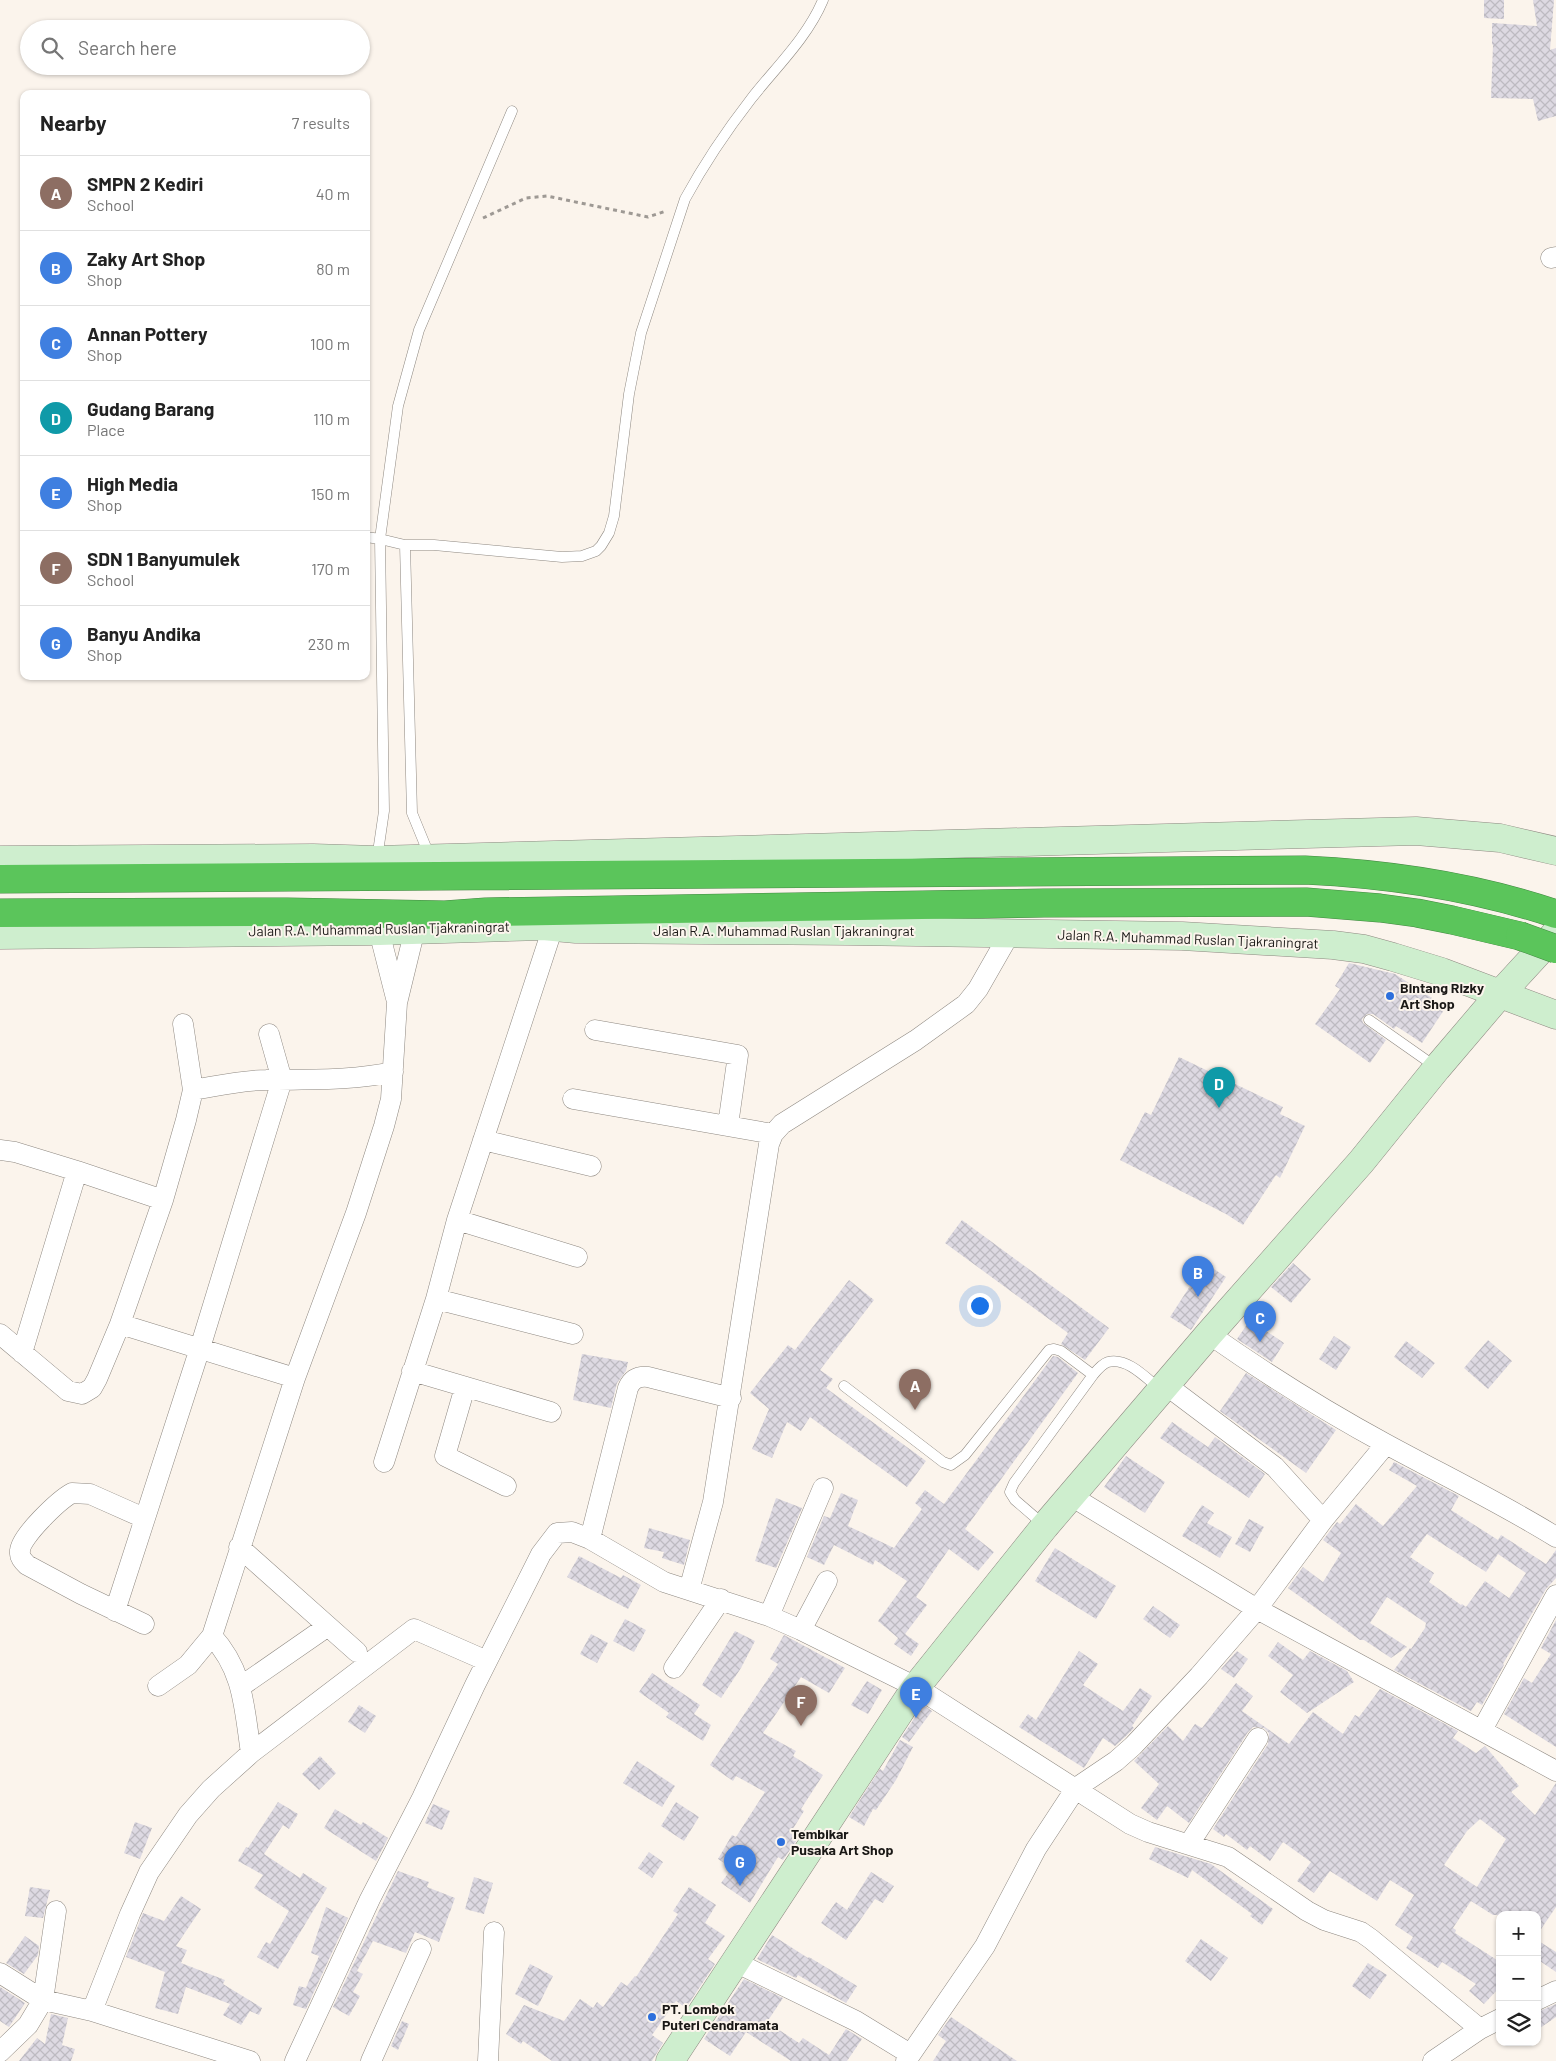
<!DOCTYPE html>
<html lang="en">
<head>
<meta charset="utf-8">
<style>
	:root { --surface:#fff; --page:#f2f2f2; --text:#222; --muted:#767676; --line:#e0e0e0; --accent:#7c3aed }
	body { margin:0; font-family:Barlow,sans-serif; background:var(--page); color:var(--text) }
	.controls { position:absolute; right:15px; bottom:15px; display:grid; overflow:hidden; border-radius:10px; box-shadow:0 1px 4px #0004 }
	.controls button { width:45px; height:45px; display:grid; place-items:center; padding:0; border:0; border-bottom:1px solid var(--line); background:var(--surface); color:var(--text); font:25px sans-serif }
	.you { position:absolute; left:979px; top:1305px; width:18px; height:18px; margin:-12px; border:4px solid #fff; border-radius:50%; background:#1a73e8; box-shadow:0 0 0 8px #1a73e833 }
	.badge { display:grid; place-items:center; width:32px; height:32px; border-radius:50%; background:var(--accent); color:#fff; font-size:16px; font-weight:700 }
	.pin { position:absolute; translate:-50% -41px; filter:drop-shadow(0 1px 2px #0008) }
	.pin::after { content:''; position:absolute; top:26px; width:18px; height:15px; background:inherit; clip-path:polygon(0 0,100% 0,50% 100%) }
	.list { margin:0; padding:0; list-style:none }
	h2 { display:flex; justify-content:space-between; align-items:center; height:65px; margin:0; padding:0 20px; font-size:21px }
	h2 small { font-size:16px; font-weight:400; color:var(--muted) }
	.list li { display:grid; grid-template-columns:32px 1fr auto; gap:15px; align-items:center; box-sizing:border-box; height:75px; padding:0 20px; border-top:1px solid var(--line) }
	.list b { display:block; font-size:19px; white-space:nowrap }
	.list p { margin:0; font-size:16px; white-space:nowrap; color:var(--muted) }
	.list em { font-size:16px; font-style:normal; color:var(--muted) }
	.icon { flex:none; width:28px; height:28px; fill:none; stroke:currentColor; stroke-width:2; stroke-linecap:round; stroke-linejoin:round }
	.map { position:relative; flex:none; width:1556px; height:2061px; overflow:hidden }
	.search { position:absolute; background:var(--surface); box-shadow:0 1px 4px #0004; left:20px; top:20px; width:350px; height:55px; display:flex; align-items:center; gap:12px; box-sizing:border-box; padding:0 18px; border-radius:28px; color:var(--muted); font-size:19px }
	.panel { position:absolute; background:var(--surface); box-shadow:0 1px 4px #0004; left:20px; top:90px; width:350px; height:590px; border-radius:10px }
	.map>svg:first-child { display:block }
	.building { fill:url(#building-cross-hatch); fill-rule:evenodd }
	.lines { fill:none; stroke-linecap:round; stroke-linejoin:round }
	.lane-casing { stroke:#8e8881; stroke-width:11 }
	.street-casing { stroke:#8e8881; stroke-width:21 }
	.secondary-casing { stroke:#8e8881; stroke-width:29 }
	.highway-casing { stroke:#448843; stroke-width:29 }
	.path { stroke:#9e9994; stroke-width:3; stroke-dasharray:4 4; stroke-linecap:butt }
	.lane { stroke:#fff; stroke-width:10 }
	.street { stroke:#fff; stroke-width:20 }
	.secondary { stroke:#ceeece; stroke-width:28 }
	.highway { stroke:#5bc55b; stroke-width:28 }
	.highway-bridge-casing { stroke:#448843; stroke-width:29; stroke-linecap:butt }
	.highway-bridge { stroke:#5bc55b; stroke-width:28 }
	.poi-dot { fill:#2d6fdc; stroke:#fbf4ec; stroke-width:2 }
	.labels { text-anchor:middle; stroke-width:4; stroke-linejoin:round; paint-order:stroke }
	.street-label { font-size:14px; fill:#1a1816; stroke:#fbf4ec }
	.poi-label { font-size:14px; font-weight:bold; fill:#1a1816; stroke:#fbf4ec; text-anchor:start }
</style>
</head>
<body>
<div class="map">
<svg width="1556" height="2061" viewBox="0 0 1556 2061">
	<defs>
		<pattern id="building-cross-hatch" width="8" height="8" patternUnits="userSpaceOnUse" patternTransform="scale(1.25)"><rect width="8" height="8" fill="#ddd9e2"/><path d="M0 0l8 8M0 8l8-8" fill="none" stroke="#bdbac1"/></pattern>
	</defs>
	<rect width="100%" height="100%" fill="#fbf4ec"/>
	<path class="building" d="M1484 0H1504V19L1484 18Z
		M1533 0H1554L1550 50 1556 48V116L1538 121 1533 99 1491 98 1493 45 1492 44V23L1537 26Z
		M1349 963 1395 974 1446 1007 1422 1043 1396 1026 1394 1029 1373 1014H1367L1362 1019 1363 1023 1386 1040 1370 1063 1315 1024 1340 989 1335 986Z
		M1179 1057 1283 1107 1280 1114 1305 1126 1280 1178 1276 1175 1243 1225 1226 1214 1120 1160 1145 1112 1151 1115Z
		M962 1220 1109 1328 1085 1360 1061 1344 1068 1333 945 1243Z
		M1205 1263 1226 1277 1191 1330 1170 1317Z
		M1293 1263 1311 1279 1291 1303 1271 1287Z
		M849 1280 874 1300 820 1370 833 1379 826 1388 926 1461 907 1487 810 1417 801 1431 787 1422 772 1458 752 1449 769 1409 750 1393 788 1345 795 1350Z
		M1250 1320 1284 1343 1272 1362 1237 1339Z
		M1334 1336 1351 1347 1336 1370 1319 1359Z
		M1488 1340 1512 1361 1488 1389 1464 1368Z
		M1406 1341 1435 1363 1422 1378 1394 1357Z
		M582 1354 628 1362 626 1371 617 1383 611 1408 573 1400Z
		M1053 1356 1058 1357 1078 1373 965 1529 994 1552 978 1571 949 1549 916 1597 927 1605 905 1634 919 1644 911 1656 894 1644 898 1638 878 1621 907 1581 875 1560 873 1565 834 1545 824 1565 807 1557 824 1516 830 1518 841 1493 858 1500 848 1526 894 1548 922 1509 915 1503 925 1490 944 1504Z
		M1246 1373 1336 1430 1306 1473 1220 1411Z
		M1172 1422 1208 1447 1215 1437 1265 1474 1249 1498 1160 1438Z
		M1126 1456 1165 1482 1145 1513 1104 1487Z
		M1394 1462 1459 1496 1451 1510 1498 1540 1501 1535 1546 1564 1556 1550V1578L1546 1589 1503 1664 1504 1665 1482 1705 1477 1702 1471 1711 1394 1670 1410 1648 1411 1649 1425 1628 1426 1623 1387 1597 1370 1623 1407 1647 1391 1658 1364 1640H1360L1288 1588 1303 1567 1323 1582 1341 1553 1323 1540 1337 1522 1340 1524 1356 1504 1383 1526 1417 1486 1389 1470ZM1427 1534 1486 1572 1498 1554 1526 1573 1509 1598 1485 1581 1466 1607 1462 1604 1461 1605 1429 1582 1434 1573 1410 1557Z
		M776 1498 802 1508 776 1568 755 1561Z
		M1202 1505 1214 1513 1207 1523 1232 1537 1220 1558 1182 1536Z
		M1249 1519 1264 1527 1250 1552 1235 1544Z
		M649 1528 690 1540 684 1565 662 1558 664 1552 644 1548Z
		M1055 1548 1116 1586 1096 1619 1035 1581Z
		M579 1556 621 1578 623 1575 641 1585 628 1609 567 1577Z
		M1153 1606 1180 1625 1170 1638 1143 1619Z
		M625 1619 646 1630 634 1652 613 1641Z
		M1556 1620V1747L1504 1714 1524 1678 1532 1683 1551 1654 1541 1648Z
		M735 1631 755 1641 741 1668 721 1698 702 1685Z
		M591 1634 608 1643 597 1663 580 1654Z
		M784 1635 845 1668 829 1693 801 1677 763 1733 796 1751 793 1756 823 1775 801 1809 804 1811 791 1832 799 1837 783 1860 778 1857 750 1903 721 1883 732 1868 718 1859 732 1835 736 1837 765 1792 736 1776 733 1781 710 1765 778 1664 770 1659Z
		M1278 1642 1303 1660 1310 1651 1347 1671 1354 1682 1307 1713 1280 1692 1293 1675 1268 1656Z
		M1079 1651 1098 1664 1083 1685 1123 1711 1140 1688 1152 1696 1132 1726 1134 1728 1125 1737 1115 1746 1103 1738 1084 1768 1019 1727 1028 1714 1036 1720Z
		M1237 1651 1248 1659 1234 1678 1221 1669Z
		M652 1673 700 1705 694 1714 711 1725 703 1741 666 1717 669 1713 639 1692Z
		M867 1681 882 1690 868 1714 851 1705Z
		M1236 1683 1253 1696 1242 1711 1289 1744 1313 1712 1343 1734 1355 1715 1359 1717 1380 1689 1458 1731 1453 1738 1476 1753 1485 1746 1519 1786 1511 1792 1535 1815 1556 1783V1907L1537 1935V1915H1493L1471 1901 1453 1928 1456 1930 1455 1933 1500 1962V1987L1484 2004 1469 1991 1476 1984 1442 1962 1438 1968 1406 1948 1413 1937 1395 1925 1414 1895 1390 1880 1377 1901 1330 1871 1314 1893 1297 1881 1311 1862 1283 1842 1270 1861 1250 1846 1247 1850 1226 1834 1224 1837 1213 1829 1268 1744 1269 1733 1264 1728 1253 1727 1248 1732 1189 1823 1167 1806 1157 1820 1141 1808 1159 1784 1134 1761 1168 1726 1183 1741 1195 1724 1202 1728ZM1480 1819 1506 1839 1477 1887 1444 1865 1467 1831Z
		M359 1705 376 1716 365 1733 348 1722Z
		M923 1705 932 1711 909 1742 902 1737Z
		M900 1740 913 1747 896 1780 876 1810 873 1809 864 1826 849 1817 880 1769 883 1771Z
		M320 1756 336 1773 319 1790 302 1774Z
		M637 1761 675 1786 662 1807 623 1783Z
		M278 1802 298 1814 289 1829 283 1825 264 1854 300 1878 303 1873 327 1888 278 1969 257 1957 266 1942 270 1944 289 1911 254 1888 263 1875 238 1861 246 1847 248 1848Z
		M676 1802 699 1817 684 1841 661 1826Z
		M433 1804 450 1811 442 1830 425 1823Z
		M335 1809 361 1825 363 1822 388 1838 376 1861 324 1828Z
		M135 1822 152 1828 140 1859 124 1853Z
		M1155 1847 1211 1864 1273 1909 1262 1925 1250 1916 1252 1914 1192 1870 1188 1878 1149 1859Z
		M649 1852 663 1862 652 1878 638 1868Z
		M398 1871 429 1882 427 1887 455 1898 439 1942 415 1932 406 1953 373 1941 357 1971 363 1974 353 1992 360 1996 349 2016 333 2007Z
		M871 1872 894 1886 883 1903 875 1899 846 1940 821 1923 836 1902 847 1910Z
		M474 1877 493 1883 484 1914 465 1909Z
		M30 1887 50 1890 43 1918 25 1916Z
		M689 1887 716 1905 705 1923 725 1936 708 1959 715 1964 686 2008 676 2001 652 2035 663 2043 652 2061H552L523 2041 521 2044 506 2034 524 2005 564 2021 580 1999 593 2008 597 2002 603 2007 621 1982 627 1986 635 1976 636 1977 678 1914 673 1911Z
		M181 1896 201 1909 176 1946 187 1950 181 1963 225 1980 223 1984 262 2008 259 2015 250 2011 241 2025 223 2015 230 2004 186 1987 178 2014 155 2008 165 1972 126 1957 143 1913 164 1921Z
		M326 1907 348 1918 306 2009 293 2005 299 1986 306 1988 319 1956 311 1953Z
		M772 1935 808 1958 809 1957 857 1986 846 2003 798 1975 796 1978 757 1959Z
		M25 1936 39 1946 38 1955 24 1974 6 1963Z
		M1201 1939 1228 1958 1211 1981 1185 1961Z
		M1537 1940 1556 1952V1972L1537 1959Z
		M1368 1963 1387 1975 1370 1999 1352 1986Z
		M530 1964 553 1976 538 2006 515 1994Z
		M744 1979 783 1998 767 2022 799 2043 803 2038 829 2055 846 2029 862 2039 847 2061H791L746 2032 730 2056 704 2039Z
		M0 1987 25 2003 9 2027 0 2021Z
		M1556 2004V2017L1537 2030V2012Z
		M51 2014 68 2018 62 2045 75 2049 71 2061H19L37 2038 45 2044Z
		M951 2017 1017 2061H933L946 2041 938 2035Z
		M402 2021 409 2024 398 2050 391 2046Z"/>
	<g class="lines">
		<g class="lane-casing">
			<path id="lane" d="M366 537 380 539 398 406 419 330 512 111
				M405 545 412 813 430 857
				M377 859 384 811 380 539 405 545H434L562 557 582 556 596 551 601 546 609 533 614 516 629 394 641 333 685 199C704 164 727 130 751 99 776 67 807 38 823 0
				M1369 1020 1436 1067
				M844 1386 943 1462 951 1465 965 1455 1049 1350 1054 1349 1061 1351 1093 1375
				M1044 1525 1015 1500 1010 1492 1014 1483 1093 1375C1097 1370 1102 1364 1108 1362 1128 1357 1147 1379 1161 1390"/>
		</g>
		<g class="street-casing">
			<path id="street" d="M1551 258 1556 257
				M379 931 396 998
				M595 1030 738 1055 728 1125
				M193 1090C217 1086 242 1080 266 1080 309 1079 350 1081 393 1072
				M573 1099 773 1134
				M483 1140 591 1166
				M0 1150 15 1152 77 1171 163 1200
				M457 1220 577 1257
				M436 1299 573 1334
				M120 1324 295 1378
				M0 1334 68 1391 82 1394 92 1388 97 1379 120 1324 163 1200 186 1120 193 1090 183 1024
				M1209 1334C1266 1374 1325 1411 1386 1444 1443 1475 1501 1503 1556 1537
				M22 1353 77 1171
				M412 1371 551 1412
				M1166 1385 1275 1467 1323 1520
				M465 1387 445 1456 506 1486
				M384 1462 436 1299 457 1220 553 927
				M1071 1496 1257 1609 1556 1771
				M144 1518 90 1494 72 1493C59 1500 20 1537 20 1551 19 1557 23 1561 27 1565L81 1594 144 1624
				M590 1539 628 1388C632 1379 638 1376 648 1377L731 1398
				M239 1547 357 1652
				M689 1590 713 1502 769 1144 773 1134 782 1124 916 1040 966 1004 978 989 1010 933
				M115 1611 200 1348 282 1080 269 1034
				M769 1616 823 1488
				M801 1630 827 1581
				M212 1636C244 1671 244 1707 251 1753
				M674 1668 721 1599
				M158 1686 188 1665 212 1636 295 1378 356 1213 384 1126 391 1099 397 1003 415 929
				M240 1687 328 1626
				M1482 1730 1556 1595
				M1189 1844 1258 1738
				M735 1962 856 2021 910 2054
				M0 1973 43 2000 92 2011 250 2061
				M1537 2000 1556 1991
				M92 2011 130 1914 149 1872 188 1815 211 1789 251 1753 414 1629 487 1661
				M0 2052 28 2025 43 2000 56 1911
				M295 2061 370 1899 422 1798 475 1685 541 1554 557 1533 572 1532 590 1539 664 1582 769 1616 801 1630 916 1687 1130 1824 1148 1832 1228 1857 1307 1911 1324 1920 1361 1932 1371 1939 1480 2029
				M371 2061 421 1949
				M488 2061 494 1932
				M906 2061 985 1946 1036 1849 1076 1788 1116 1761 1133 1746 1199 1676 1257 1609 1323 1520 1386 1444
				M1433 2061 1480 2029 1500 2019"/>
		</g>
		<g class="secondary-casing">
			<path id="secondary" d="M0 860 313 858 376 860 1416 831 1500 838 1556 851
				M0 935 379 931 543 926 576 929 848 931 1182 936 1333 945 1364 949 1393 957 1442 972 1556 1015
				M670 2061 916 1687 1045 1526 1209 1334 1361 1162 1437 1068 1500 994 1556 933"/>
		</g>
		<g class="highway-casing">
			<path id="highway" d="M0 879 1305 870C1390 874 1476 887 1556 914
				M0 913 287 912 445 915 486 912 1044 903 1306 902 1380 908 1417 913 1452 920 1520 936"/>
		</g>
		<path class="path" d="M483 218 526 198 547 196 648 217 666 211"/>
		<use href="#lane" class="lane"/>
		<use href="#street" class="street"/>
		<use href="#secondary" class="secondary"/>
		<use href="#highway" class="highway"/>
		<g class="highway-bridge-casing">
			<path id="highway-bridge" d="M1520 936 1556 949"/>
		</g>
		<use href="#highway-bridge" class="highway-bridge"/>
	</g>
	<g class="poi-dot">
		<circle cx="1390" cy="996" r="5"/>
		<circle cx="781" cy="1842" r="5"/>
		<circle cx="652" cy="2017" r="5"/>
	</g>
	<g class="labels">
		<g class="street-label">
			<text transform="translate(379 929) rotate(-1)" y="5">Jalan R.A. Muhammad Ruslan Tjakraningrat</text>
			<text x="784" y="936">Jalan R.A. Muhammad Ruslan Tjakraningrat</text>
			<text transform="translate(1188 939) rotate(2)" y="5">Jalan R.A. Muhammad Ruslan Tjakraningrat</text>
		</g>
		<g class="poi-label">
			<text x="1400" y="993">Bintang Rizky<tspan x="1400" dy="16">Art Shop</tspan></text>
			<text x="791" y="1839">Tembikar<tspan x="791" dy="16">Pusaka Art Shop</tspan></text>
			<text x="662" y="2014">PT. Lombok<tspan x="662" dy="16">Puteri Cendramata</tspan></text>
		</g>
	</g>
</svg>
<div class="controls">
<button>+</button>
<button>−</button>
<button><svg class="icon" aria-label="layers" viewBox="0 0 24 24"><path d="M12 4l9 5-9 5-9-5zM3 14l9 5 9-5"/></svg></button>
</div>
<div class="you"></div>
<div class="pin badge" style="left:915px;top:1410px;background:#8d6e63">A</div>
<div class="pin badge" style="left:1198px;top:1297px;background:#3f7fe0">B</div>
<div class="pin badge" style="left:1260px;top:1342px;background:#3f7fe0">C</div>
<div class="pin badge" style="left:1219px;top:1108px;background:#0f9aa8">D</div>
<div class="pin badge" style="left:916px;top:1718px;background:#3f7fe0">E</div>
<div class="pin badge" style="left:801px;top:1726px;background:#8d6e63">F</div>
<div class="pin badge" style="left:740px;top:1886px;background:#3f7fe0">G</div>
<div class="search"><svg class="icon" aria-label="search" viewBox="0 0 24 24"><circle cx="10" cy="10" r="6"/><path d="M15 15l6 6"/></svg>Search here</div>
<section class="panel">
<h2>Nearby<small>7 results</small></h2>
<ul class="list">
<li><span class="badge" style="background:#8d6e63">A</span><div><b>SMPN 2 Kediri</b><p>School</p></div><em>40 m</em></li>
<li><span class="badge" style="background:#3f7fe0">B</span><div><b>Zaky Art Shop</b><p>Shop</p></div><em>80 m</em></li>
<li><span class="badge" style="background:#3f7fe0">C</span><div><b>Annan Pottery</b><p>Shop</p></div><em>100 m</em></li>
<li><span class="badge" style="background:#0f9aa8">D</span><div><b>Gudang Barang</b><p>Place</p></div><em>110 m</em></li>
<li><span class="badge" style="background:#3f7fe0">E</span><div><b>High Media</b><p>Shop</p></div><em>150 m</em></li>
<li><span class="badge" style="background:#8d6e63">F</span><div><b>SDN 1 Banyumulek</b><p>School</p></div><em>170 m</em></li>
<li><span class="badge" style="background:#3f7fe0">G</span><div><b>Banyu Andika</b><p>Shop</p></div><em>230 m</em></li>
</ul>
</section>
</div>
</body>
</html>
